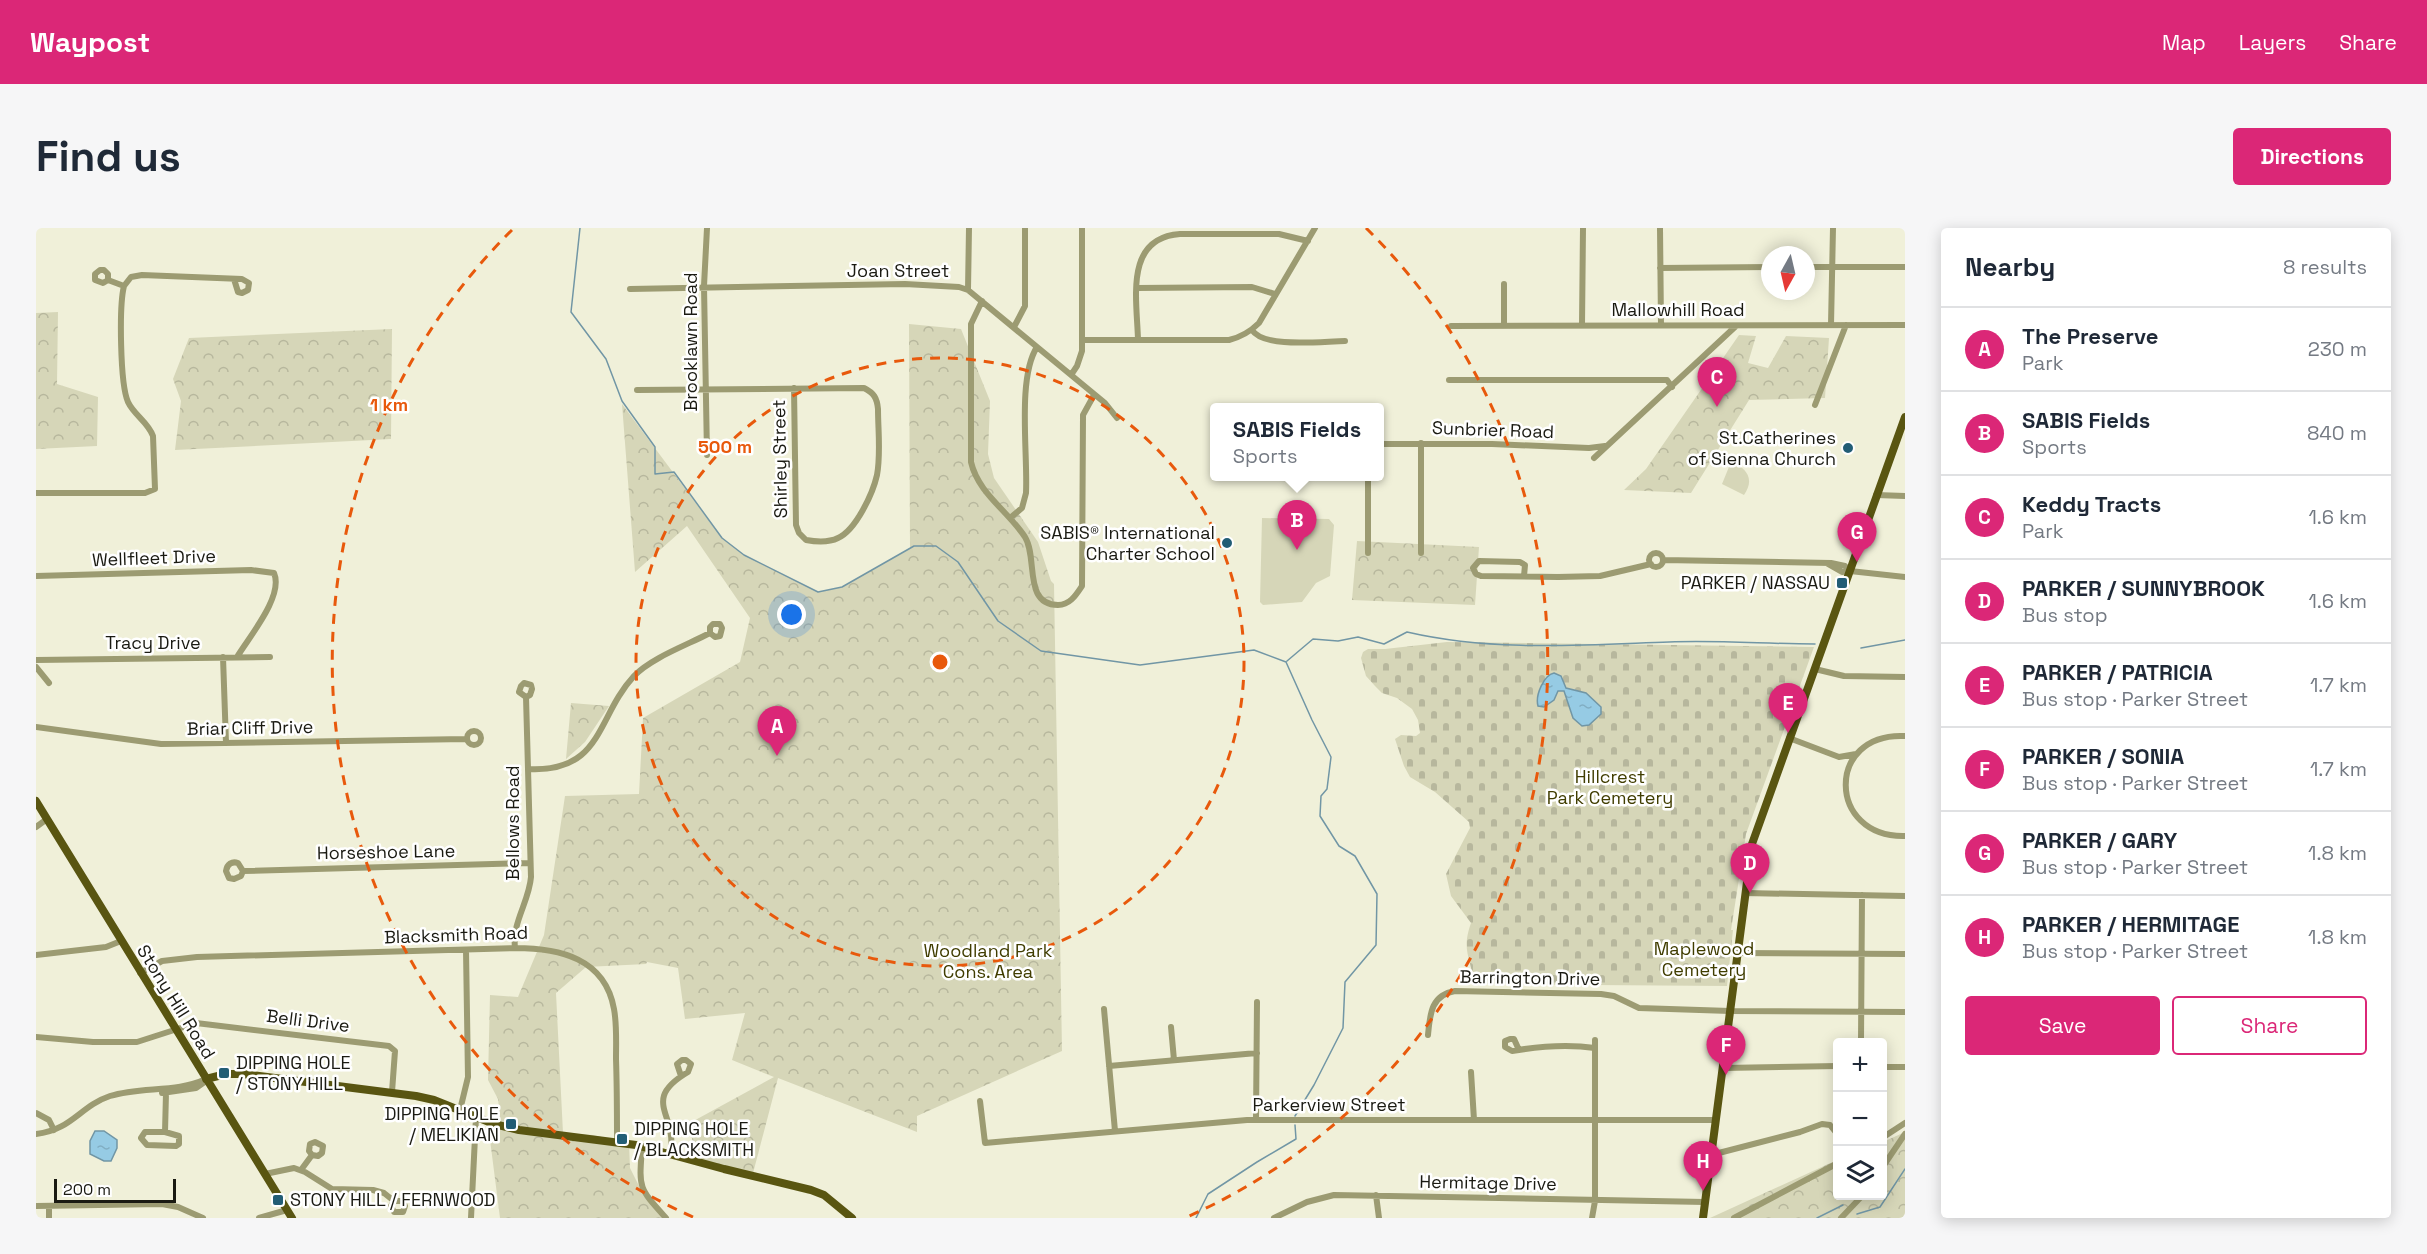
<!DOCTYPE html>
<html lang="en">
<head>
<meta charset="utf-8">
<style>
	:root { --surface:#fff; --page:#f6f6f7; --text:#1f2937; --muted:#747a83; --line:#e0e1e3; --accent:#db2777 }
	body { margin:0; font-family:"Space Grotesk",sans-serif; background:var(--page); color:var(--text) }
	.controls { position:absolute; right:18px; bottom:18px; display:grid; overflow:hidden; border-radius:6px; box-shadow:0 3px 15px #0003 }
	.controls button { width:54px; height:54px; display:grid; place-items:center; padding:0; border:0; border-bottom:2px solid var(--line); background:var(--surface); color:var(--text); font:30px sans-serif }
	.compass { position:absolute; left:1725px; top:18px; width:54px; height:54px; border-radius:50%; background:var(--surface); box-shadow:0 3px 15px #0003; rotate:188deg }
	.scale { position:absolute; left:18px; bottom:15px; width:122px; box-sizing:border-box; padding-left:6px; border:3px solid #1a1a12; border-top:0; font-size:16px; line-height:21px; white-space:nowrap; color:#1a1a12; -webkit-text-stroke:4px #fff; paint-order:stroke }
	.you { position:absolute; left:756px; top:387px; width:21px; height:21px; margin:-15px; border:4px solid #fff; border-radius:50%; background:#1a73e8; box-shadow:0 0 0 9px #1a73e833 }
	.badge { display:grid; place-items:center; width:39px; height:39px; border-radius:50%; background:var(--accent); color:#fff; font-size:20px; font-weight:700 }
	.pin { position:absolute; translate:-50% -50px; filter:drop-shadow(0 2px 3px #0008) }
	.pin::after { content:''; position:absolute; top:32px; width:21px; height:18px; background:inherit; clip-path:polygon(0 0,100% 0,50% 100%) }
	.popup { position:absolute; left:1174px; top:175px; width:174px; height:78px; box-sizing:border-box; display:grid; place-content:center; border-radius:6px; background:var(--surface); filter:drop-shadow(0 2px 4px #0005); font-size:20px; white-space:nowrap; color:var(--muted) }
	.popup b { font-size:22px; color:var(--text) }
	.popup::after { content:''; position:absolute; left:50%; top:100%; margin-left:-12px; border:12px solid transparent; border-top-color:var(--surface) }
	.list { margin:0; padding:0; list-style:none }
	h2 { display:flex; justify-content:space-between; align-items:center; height:78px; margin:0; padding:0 24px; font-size:26px }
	h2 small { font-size:20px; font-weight:400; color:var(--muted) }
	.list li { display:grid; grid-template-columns:39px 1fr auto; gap:18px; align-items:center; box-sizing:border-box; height:84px; padding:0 24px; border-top:2px solid var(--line) }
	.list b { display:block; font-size:22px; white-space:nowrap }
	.list p { margin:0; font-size:20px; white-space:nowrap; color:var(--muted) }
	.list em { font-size:20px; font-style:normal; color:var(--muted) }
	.actions { display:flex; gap:12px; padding:18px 24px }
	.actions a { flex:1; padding:14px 0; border:2px solid var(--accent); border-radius:6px; text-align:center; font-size:21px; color:var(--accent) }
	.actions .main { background:var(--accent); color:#fff }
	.icon { flex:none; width:33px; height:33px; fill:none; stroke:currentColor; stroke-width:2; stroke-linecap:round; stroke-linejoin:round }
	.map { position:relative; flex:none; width:1869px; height:990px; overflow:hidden; border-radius:6px }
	header { display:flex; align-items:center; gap:36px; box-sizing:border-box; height:84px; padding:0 30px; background:var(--accent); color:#fff }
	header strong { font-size:28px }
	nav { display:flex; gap:33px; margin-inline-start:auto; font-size:21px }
	.intro { display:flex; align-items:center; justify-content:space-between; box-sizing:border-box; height:144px; padding:0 36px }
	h1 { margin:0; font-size:42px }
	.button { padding:15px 27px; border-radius:6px; background:var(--accent); color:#fff; font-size:21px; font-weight:700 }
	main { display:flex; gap:36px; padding:0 36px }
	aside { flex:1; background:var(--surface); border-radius:6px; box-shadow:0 3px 15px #0003 }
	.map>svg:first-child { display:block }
	.cemetery { fill:url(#cemetery-stones) }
	.park { fill:url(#park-crowns) }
	.pitch { fill:#d6d6b8 }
	.water { fill:url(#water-ripples); stroke:#7196a5; stroke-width:1.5 }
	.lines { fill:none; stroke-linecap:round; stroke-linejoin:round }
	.stream { stroke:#7196a5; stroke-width:1.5 }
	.minor { stroke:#9c9b72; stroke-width:6 }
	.major { stroke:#595511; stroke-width:8 }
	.ring { fill:none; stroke:#e8590c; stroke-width:3; stroke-dasharray:10 8 }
	.poi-dot { fill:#225d75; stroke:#fff; stroke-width:2 }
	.labels { text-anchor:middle; stroke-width:5; stroke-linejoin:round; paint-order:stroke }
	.street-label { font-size:18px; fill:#1a1a12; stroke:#fff }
	.poi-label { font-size:18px; fill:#1a1a12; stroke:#fff; text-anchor:end }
	.park-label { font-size:18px; fill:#403d00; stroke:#fff }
	.centre { fill:#e8590c; stroke:#fff; stroke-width:3 }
	.ring-label { font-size:18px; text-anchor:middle; font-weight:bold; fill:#e8590c; stroke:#fff; stroke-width:5; stroke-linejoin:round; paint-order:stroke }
</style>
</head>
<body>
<header>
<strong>Waypost</strong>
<nav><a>Map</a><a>Layers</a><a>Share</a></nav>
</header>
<div class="intro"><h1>Find us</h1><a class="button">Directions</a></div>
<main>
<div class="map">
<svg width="1869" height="990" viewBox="0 0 1869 990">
	<defs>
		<pattern id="cemetery-stones" width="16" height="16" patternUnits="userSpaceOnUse" patternTransform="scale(1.5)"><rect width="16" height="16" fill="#d6d6b8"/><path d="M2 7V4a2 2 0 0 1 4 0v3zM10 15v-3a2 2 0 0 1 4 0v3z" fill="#b7b79d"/></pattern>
		<pattern id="park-crowns" width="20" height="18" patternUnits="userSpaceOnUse" patternTransform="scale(1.5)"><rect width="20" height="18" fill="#d6d6b8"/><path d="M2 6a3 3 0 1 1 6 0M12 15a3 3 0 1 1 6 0" fill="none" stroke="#b7b79d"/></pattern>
		<pattern id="water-ripples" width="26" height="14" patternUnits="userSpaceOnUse" patternTransform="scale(1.5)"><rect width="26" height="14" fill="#96cbe4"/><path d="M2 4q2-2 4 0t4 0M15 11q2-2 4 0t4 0" fill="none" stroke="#81aec3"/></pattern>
	</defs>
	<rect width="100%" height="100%" fill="#f0f0d9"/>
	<path class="cemetery" d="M1411 414 1778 419 1710 606 1695 702H1697L1691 758 1438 756C1435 729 1425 723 1435 695L1415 668 1410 646 1434 600 1433 594 1399 564 1374 549 1368 538 1359 511 1365 507 1380 508 1384 505 1382 492 1376 481 1361 470 1346 465 1339 458 1330 448 1325 430 1327 424 1332 421H1349Z"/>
	<path class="park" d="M22 84 21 156 62 169 61 218 0 221V85Z
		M873 96 925 101 954 173 952 226 958 250 1002 314 1015 353 1018 356 1026 823 881 888V904L742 850 716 949 662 933 652 896 738 849 696 832 709 785 649 791 642 740 611 734 610 736 550 739 520 765 527 905 557 907 593 915 594 940 605 962 630 990H464L452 896 465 897 462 871 452 852 454 767 482 769 508 707 529 568 603 566 607 490 704 434 714 390 651 298 599 344 586 176 686 310 708 327 782 364 806 359 874 320Z
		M356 101 355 211 139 222 145 173 137 151 153 110Z
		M1703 107 1720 108 1712 135 1732 140 1750 108 1793 110 1789 170 1713 172 1655 265 1588 262 1610 241Z
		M1321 313 1443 319 1439 377 1316 372Z
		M535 475 573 478 549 514 530 531Z
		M1869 904V990H1674L1801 932 1802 968H1846L1847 914Z"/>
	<path class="pitch" d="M1695 234C1711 240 1719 251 1708 267L1686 256Z
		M1226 290 1293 291 1298 297 1294 348 1280 355 1266 374 1227 377 1224 374Z"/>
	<path class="water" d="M1518 445 1525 448 1530 460 1550 465 1565 479V486L1553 497 1546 498 1537 490 1528 463H1522L1518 472 1508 479 1502 478C1499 467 1508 447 1518 445Z
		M59 903H68L81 912V920L75 933H68L54 926V913Z"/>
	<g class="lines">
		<path class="stream" d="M544 0 535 84 570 131 586 173 619 219V246L638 244 686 310 708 327 782 364 806 359 878 318H900L922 334 962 393 1005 423 1104 437 1218 422 1250 434 1276 492 1295 529 1291 561 1285 568 1284 588 1303 618 1319 628 1341 666 1340 717 1309 754 1307 800 1278 857 1259 888
			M1825 420 1869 412
			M1251 433 1277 411 1302 413 1322 409 1348 416 1371 404C1457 424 1546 417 1633 414 1682 412 1731 416 1779 416
			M1821 986 1844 979 1869 941
			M1160 990 1172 966 1221 934 1260 911 1259 897
			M1781 990 1807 977"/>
		<path class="minor" d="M1624 0 1625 97
			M1770 39H1869
			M1624 40 1734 39
			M72 52V46L68 42H64L59 46V52L67 55 72 52 88 58
			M1101 60 1216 59 1239 66
			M594 61 869 56 923 59 932 62 1069 175 1081 190
			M932 62 933 0
			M946 73 935 96V234C942 265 972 283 989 309 1002 330 987 377 1022 377 1034 377 1040 367 1046 358L1047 187 1058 167
			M1546 97 1547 0
			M1795 97 1797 0
			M1415 98 1869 97
			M1468 98V56
			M978 99 989 78V0
			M1216 102C1228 121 1288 113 1309 113
			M1047 112H1193C1205 109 1214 104 1223 95L1279 0
			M1102 112C1101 71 1088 10 1144 6H1243L1272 13
			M1035 147 1041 138 1046 123V0
			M1413 152H1631L1636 159
			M601 162 828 160C838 165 841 170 842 181 842 202 845 226 841 247 837 265 820 302 802 310 792 315 781 314 770 312L763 305 760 297 758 160
			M1779 177 1810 97
			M1385 215V325
			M1344 216H1456L1553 220 1569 218
			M671 227 668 58 671 0
			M1558 230 1700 98
			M1332 248V325
			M0 265H109L119 261 117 208C112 194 98 187 92 174 84 156 83 78 88 58L95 49 106 47 206 51 213 55 212 62 206 65 202 64 198 51
			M1840 267 1869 268
			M974 290 986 280 990 265C992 226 981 150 1001 119
			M1613 332a7 7 0 1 1 14 0a7 7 0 1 1-14 0Z
			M1627 332 1795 335 1809 338 1814 343
			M1792 336 1806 344 1814 343 1869 349
			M0 348 215 342 238 345C248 368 213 409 201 429
			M1488 348 1489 337 1484 334 1443 333 1437 340 1440 346 1445 348 1523 349
			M1521 349 1564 348 1615 336
			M187 429 190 515
			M0 432 234 429
			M0 439 13 455
			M1779 441 1808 448 1869 449
			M0 499 125 516 430 511
			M431 510a7 7 0 1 1 14 0a7 7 0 1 1-14 0Z
			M1869 508C1789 504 1791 610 1869 608
			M1753 510 1803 529 1820 526
			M492 541C567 545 560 489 598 448 615 430 651 417 674 405L679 409 684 408 686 400 684 396H677L674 399V405
			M0 599 11 591
			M207 643 202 635C196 633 191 636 190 643L193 650 198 651 205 648 207 643 494 635
			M1709 665 1869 668
			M479 720C476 694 493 674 495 649L490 469 494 467 496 461 495 457 488 455 485 458 483 464 490 469
			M1701 725 1869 726
			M0 727 70 719 85 713
			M104 745 126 733 161 729 479 720C523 720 569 730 578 781 581 797 580 814 580 831 581 859 581 886 581 914
			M1068 781 1079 903
			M1694 783 1869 784
			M1135 799 1138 832
			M1392 807C1394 786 1395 767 1419 763L1565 766 1578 768 1603 780 1694 783
			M0 809 57 814H101L160 795 353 818 359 823 356 864
			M1825 814 1826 667
			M1483 822 1478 811H1474L1469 813V819L1476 823C1505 818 1530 816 1559 820
			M1073 838 1221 825
			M1846 839H1869
			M1687 840 1802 838
			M1435 844 1438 892
			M126 865 160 860 170 853
			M944 873 949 915 1211 892H1679
			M424 882 432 849 430 722
			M0 885 13 892 18 902
			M1220 892 1221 774
			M129 904 143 908V916L140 918 111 917 105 910 109 904H129L130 865
			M0 906C36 902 44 878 74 868 105 858 140 865 170 851
			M1846 910 1869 895
			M606 919C603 961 602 959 630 990
			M634 926C643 886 603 873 652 844L655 836 650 832H646L641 836 645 848
			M1675 927 1764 904 1786 896 1794 897 1802 907
			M1846 940 1869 906
			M265 942 276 927 273 923 274 916 279 914 287 918 286 925 282 928 276 927
			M229 946 258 940 269 944 296 961 337 962 348 965 358 973 355 978 358 984H367L369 978 367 973H358
			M1340 967 1343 990
			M0 978 126 976 142 979 167 990
			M13 978V990
			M223 990 251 982
			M435 990 440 889
			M1238 990 1271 974 1298 967 1669 974
			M1556 990 1559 973V812
			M1698 990 1802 935
			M1805 990 1826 968"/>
		<path class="major" d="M0 573 256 990
			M170 851 190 846H207L380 868 398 872 458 896 483 902 600 917 688 941 775 962 788 967 816 990
			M1667 990 1716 616 1869 189"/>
	</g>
	<g class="ring">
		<circle cx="904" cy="434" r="304"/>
		<path d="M657 989A608 608 0 0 1 478 0M1330 0A608 608 0 0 1 1151 989"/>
	</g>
	<g class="poi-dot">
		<circle cx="1812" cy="220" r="6"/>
		<circle cx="1191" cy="315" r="6"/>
		<rect x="1800" y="349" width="12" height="12" rx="3"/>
		<rect x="182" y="839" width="12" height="12" rx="3"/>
		<rect x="469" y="890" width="12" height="12" rx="3"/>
		<rect x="580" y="905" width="12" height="12" rx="3"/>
		<rect x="236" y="966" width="12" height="12" rx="3"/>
	</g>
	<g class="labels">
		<g class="street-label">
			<text x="862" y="49">Joan Street</text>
			<text x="1642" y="88">Mallowhill Road</text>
			<text transform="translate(655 114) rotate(-90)" y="6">Brooklawn Road</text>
			<text transform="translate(1457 202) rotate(2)" y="6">Sunbrier Road</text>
			<text transform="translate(744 231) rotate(-91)" y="6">Shirley Street</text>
			<text transform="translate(118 330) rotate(-2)" y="6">Wellfleet Drive</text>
			<text x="117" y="421">Tracy Drive</text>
			<text transform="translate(214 500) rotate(-1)" y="6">Briar Cliff Drive</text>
			<text transform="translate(477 595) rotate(-90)" y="6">Bellows Road</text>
			<text transform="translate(350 624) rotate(-1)" y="6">Horseshoe Lane</text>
			<text transform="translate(420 707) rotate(-2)" y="6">Blacksmith Road</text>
			<text transform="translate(1494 750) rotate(1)" y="6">Barrington Drive</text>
			<text transform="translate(140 774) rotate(58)" y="6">Stony Hill Road</text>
			<text transform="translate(272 793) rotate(7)" y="6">Belli Drive</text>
			<text x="1293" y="883">Parkerview Street</text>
			<text transform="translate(1452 955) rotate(1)" y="6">Hermitage Drive</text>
		</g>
		<g class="poi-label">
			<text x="1800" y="216">St.Catherines<tspan x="1800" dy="21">of Sienna Church</tspan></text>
			<text x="1179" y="311">SABIS® International<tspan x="1179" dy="21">Charter School</tspan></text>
			<text x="1794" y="361">PARKER / NASSAU</text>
			<text x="200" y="841" text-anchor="start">DIPPING HOLE<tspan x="200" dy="21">/ STONY HILL</tspan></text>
			<text x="463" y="892">DIPPING HOLE<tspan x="463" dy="21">/ MELIKIAN</tspan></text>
			<text x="598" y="907" text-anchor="start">DIPPING HOLE<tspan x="598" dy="21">/ BLACKSMITH</tspan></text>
			<text x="254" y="978" text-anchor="start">STONY HILL / FERNWOOD</text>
		</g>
		<g class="park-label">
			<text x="1574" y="555">Hillcrest<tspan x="1574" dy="21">Park Cemetery</tspan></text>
			<text x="1668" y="727">Maplewood<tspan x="1668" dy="21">Cemetery</tspan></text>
			<text x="952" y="729">Woodland Park<tspan x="952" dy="21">Cons. Area</tspan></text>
		</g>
	</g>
	<circle cx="904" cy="434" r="9" class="centre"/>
	<g class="ring-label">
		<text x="353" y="183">1 km</text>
		<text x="689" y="225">500 m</text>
	</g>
</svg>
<div class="controls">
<button>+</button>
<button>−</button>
<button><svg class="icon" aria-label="layers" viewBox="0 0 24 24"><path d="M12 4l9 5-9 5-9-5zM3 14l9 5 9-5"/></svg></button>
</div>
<svg class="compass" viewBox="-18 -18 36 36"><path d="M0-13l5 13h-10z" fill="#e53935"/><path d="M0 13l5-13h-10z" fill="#747a83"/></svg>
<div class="scale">200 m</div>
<div class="you"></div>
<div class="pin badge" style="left:741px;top:528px">A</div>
<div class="pin badge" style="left:1261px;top:322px">B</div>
<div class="popup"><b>SABIS Fields</b>Sports</div>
<div class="pin badge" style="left:1681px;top:179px">C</div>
<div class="pin badge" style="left:1714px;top:665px">D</div>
<div class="pin badge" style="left:1752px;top:505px">E</div>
<div class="pin badge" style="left:1690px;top:847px">F</div>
<div class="pin badge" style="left:1821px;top:334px">G</div>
<div class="pin badge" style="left:1667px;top:963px">H</div>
</div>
<aside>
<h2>Nearby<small>8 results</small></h2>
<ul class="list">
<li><span class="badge">A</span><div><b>The Preserve</b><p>Park</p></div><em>230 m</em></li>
<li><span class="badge">B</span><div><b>SABIS Fields</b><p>Sports</p></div><em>840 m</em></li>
<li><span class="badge">C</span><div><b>Keddy Tracts</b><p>Park</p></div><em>1.6 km</em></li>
<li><span class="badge">D</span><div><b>PARKER / SUNNYBROOK</b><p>Bus stop</p></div><em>1.6 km</em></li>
<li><span class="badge">E</span><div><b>PARKER / PATRICIA</b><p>Bus stop · Parker Street</p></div><em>1.7 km</em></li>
<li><span class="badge">F</span><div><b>PARKER / SONIA</b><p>Bus stop · Parker Street</p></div><em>1.7 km</em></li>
<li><span class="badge">G</span><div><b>PARKER / GARY</b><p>Bus stop · Parker Street</p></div><em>1.8 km</em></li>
<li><span class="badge">H</span><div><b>PARKER / HERMITAGE</b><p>Bus stop · Parker Street</p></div><em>1.8 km</em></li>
</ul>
<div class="actions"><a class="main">Save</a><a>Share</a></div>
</aside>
</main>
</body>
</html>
